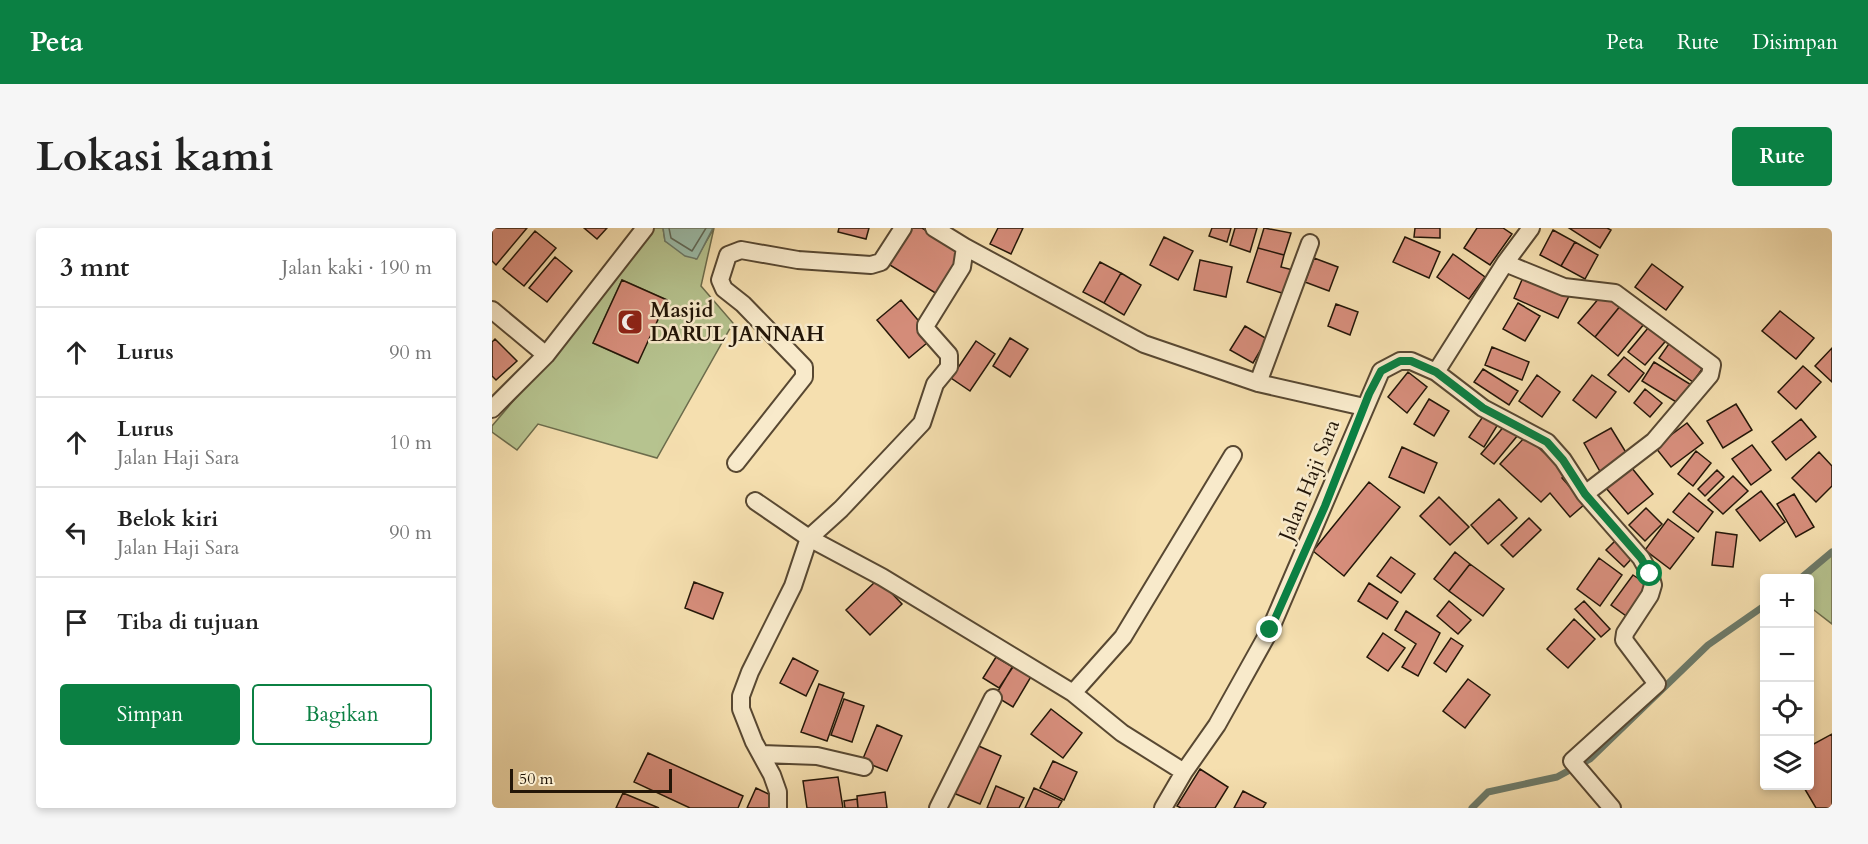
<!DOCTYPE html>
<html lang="id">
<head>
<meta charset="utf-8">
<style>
	:root { --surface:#fff; --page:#f6f6f6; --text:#222; --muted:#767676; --line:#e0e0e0; --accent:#0b8043 }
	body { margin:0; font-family:Cardo,serif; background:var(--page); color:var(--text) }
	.controls { position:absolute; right:18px; bottom:18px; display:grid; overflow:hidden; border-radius:6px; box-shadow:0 3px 9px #0003 }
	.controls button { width:54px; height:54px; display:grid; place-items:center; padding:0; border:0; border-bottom:2px solid var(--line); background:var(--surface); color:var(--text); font:30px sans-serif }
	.scale { position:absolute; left:18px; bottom:15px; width:162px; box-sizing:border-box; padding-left:6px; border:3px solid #231608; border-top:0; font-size:16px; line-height:21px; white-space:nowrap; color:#231608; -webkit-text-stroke:4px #f8eacb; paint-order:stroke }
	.stop { position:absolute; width:18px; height:18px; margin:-14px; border:4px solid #0b8043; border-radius:50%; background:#fff }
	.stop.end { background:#0b8043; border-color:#fff; box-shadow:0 2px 6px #0008 }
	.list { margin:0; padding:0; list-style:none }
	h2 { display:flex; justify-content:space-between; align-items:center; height:78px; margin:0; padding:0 24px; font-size:26px }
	h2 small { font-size:20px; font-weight:400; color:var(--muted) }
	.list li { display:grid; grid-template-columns:39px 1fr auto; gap:18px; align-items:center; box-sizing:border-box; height:90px; padding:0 24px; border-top:2px solid var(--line) }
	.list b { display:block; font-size:22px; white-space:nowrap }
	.list p { margin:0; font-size:20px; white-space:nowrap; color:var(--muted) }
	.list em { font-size:20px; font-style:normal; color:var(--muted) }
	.actions { display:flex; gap:12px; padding:18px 24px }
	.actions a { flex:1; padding:14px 0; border:2px solid var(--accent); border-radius:6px; text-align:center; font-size:21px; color:var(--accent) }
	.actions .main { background:var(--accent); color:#fff }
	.icon { flex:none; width:33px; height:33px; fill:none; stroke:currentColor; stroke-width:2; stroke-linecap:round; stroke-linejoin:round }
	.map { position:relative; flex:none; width:1340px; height:580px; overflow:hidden; border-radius:6px }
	header { display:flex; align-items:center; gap:36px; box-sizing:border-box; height:84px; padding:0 30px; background:var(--accent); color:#fff }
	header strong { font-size:28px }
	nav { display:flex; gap:33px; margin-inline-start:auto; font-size:21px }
	.intro { display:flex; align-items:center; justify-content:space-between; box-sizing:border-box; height:144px; padding:0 36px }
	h1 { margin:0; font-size:42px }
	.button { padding:15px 27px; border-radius:6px; background:var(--accent); color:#fff; font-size:21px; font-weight:700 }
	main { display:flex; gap:36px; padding:0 36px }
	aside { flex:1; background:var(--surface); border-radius:6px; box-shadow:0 3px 9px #0003 }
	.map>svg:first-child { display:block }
	.green { fill:#b6c38f; stroke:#6c6c4c; stroke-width:1.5; fill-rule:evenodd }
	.water { fill:#9cbdaa; stroke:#6c7a69; stroke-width:1.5 }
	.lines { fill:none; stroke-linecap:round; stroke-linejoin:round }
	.shore { stroke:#606a59; stroke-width:1.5 }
	.stream { stroke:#6c7a69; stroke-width:7 }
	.building { fill:#d78e7c; stroke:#231608; stroke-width:1.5 }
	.minor-casing { stroke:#584832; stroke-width:20 }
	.minor { stroke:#f8eacb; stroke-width:16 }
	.route { stroke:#0b8043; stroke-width:8 }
	.labels { text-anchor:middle; stroke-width:5; stroke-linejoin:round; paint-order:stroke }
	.poi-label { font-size:21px; font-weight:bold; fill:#231608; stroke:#f8eacb; text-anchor:start }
	.street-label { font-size:21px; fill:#231608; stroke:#f8eacb }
</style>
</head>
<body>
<header>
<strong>Peta</strong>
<nav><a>Peta</a><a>Rute</a><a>Disimpan</a></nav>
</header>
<div class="intro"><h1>Lokasi kami</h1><a class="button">Rute</a></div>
<main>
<aside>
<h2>3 mnt<small>Jalan kaki · 190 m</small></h2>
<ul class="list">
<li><svg class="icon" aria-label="ahead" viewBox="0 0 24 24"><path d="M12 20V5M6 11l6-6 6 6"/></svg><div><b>Lurus</b></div><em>90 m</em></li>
<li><svg class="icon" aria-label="ahead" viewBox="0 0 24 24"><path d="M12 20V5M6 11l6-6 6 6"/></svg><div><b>Lurus</b><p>Jalan Haji Sara</p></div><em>10 m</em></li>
<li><svg class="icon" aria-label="left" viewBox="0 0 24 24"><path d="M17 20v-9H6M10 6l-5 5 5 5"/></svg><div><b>Belok kiri</b><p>Jalan Haji Sara</p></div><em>90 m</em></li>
<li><svg class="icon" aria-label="arrive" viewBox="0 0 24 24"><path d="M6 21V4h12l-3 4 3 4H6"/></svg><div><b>Tiba di tujuan</b></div></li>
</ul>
<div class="actions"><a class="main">Simpan</a><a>Bagikan</a></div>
</aside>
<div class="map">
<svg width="1340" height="580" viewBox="0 0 1340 580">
	<rect width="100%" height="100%" fill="#f5dfaf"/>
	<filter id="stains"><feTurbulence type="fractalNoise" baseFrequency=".00333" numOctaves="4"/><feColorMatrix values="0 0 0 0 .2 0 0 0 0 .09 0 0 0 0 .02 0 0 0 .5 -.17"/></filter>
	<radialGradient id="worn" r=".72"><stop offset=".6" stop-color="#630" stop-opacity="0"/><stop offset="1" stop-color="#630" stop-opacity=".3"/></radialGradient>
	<path class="green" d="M161 0H171L173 13 204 31 222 0 209 58 241 95 165 230 46 196 25 222 0 204V198L113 65ZM130 52 175 72 145 135 101 115Z
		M1340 324V396L1318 379V350H1309Z"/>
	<path class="water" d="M171 0H221L205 31 193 28 173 13Z"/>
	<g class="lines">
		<path class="shore" d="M177 0 179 10 200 23 214 0"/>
		<path class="stream" d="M1309 350 1340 324
			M980 580 996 564 1065 549 1098 531 1216 417 1272 378"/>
	</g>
	<path class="building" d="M0 0H35L4 37 0 33Z
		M92 0H115L105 11Z
		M347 0H377L374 11 346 4Z
		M414 0H430L471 25 445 66 393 34Z
		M506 0H531L519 26 498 16Z
		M720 0H739L735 14 717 8Z
		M743 0H765L758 24 738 17Z
		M772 0 799 5 792 27 766 20Z
		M923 0H948V10L922 9Z
		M985 0H1011L1020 6 998 37 972 20Z
		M1077 0H1115L1119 2 1108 20Z
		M1061 2 1083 14 1069 38 1048 27Z
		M43 3 64 20 32 58 11 41Z
		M672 9 701 23 686 52 658 37Z
		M913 9 948 24 937 50 901 34Z
		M1083 14 1106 27 1093 51 1069 38Z
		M766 20 792 27 789 39 801 42 793 66 755 54Z
		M961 26 993 49 977 71 945 49Z
		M63 29 80 43 55 74 37 60Z
		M822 30 846 39 837 63 813 54Z
		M708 32 740 39 734 69 702 62Z
		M608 34 629 45 612 75 591 64Z
		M1160 36 1191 59 1174 82 1143 59Z
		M629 45 649 57 632 87 612 75Z
		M1033 45 1078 66 1066 90 1022 70Z
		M130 52 175 72 146 135 101 115Z
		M1113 63 1129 77 1103 109 1086 95Z
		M409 72 441 110 417 130 385 92Z
		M1026 75 1048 88 1033 113 1011 101Z
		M844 76 866 84 858 107 836 98Z
		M1129 77 1152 96 1126 128 1103 109Z
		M1288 83 1322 110 1304 131 1270 103Z
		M1161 94 1178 108 1153 137 1136 124Z
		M753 98 775 111 761 135 738 122Z
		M518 110 536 121 518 149 501 138Z
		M1181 110 1215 134 1201 154 1167 130Z
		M3 111 25 133 4 152 0 148V114Z
		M484 113 503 126 478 163 459 150Z
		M1000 119 1037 134 1030 152 993 137Z
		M1340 120V154L1323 138Z
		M1132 129 1152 145 1137 164 1116 147Z
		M1162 134 1201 158 1189 177 1150 153Z
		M1311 138 1329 154 1304 181 1286 164Z
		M991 141 1026 163 1017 177 982 154Z
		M916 144 935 159 915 185 896 169Z
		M1045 147 1068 164 1050 189 1027 173Z
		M1100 147 1124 164 1104 190 1081 172Z
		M1153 161 1170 175 1158 189 1142 175Z
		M937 171 957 183 942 208 922 196Z
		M1244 176 1260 202 1231 220 1215 193Z
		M994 184 1008 193 992 219 977 209Z
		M1309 191 1324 209 1294 232 1280 214Z
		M1195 195 1211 215 1179 239 1163 219Z
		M1013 197 1026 207 1002 236 989 226Z
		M1119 200 1138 231 1110 247 1092 215Z
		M1034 208 1074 245 1070 250 1093 276 1078 289 1058 265 1049 274 1008 236Z
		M1260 217 1279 242 1259 257 1240 231Z
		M910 219 945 235 932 265 897 249Z
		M1204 223 1219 235 1201 258 1186 246Z
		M1327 224 1340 238V258L1324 274 1300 250Z
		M1139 239 1161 266 1136 286 1114 260Z
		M1225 242 1232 249 1213 268 1206 261Z
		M1241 248 1256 263 1231 286 1216 272Z
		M877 254 908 279 852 348 821 323Z
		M1269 263 1293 294 1268 313 1244 282Z
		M1197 265 1221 284 1206 304 1181 284Z
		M1302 266 1322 299 1304 309 1285 276Z
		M947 269 977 299 958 317 928 288Z
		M1007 271 1025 290 996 316 979 297Z
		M1154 280 1170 296 1153 313 1137 297Z
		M1037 290 1049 302 1021 329 1009 317Z
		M1176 291 1202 310 1178 341 1153 322Z
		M1224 304 1245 307 1241 339 1220 337Z
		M1124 312 1142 328 1132 339 1114 322Z
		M963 324 978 336 957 363 942 351Z
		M899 329 923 346 909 365 885 348Z
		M1107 330 1130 347 1108 378 1085 361Z
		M978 336 1012 361 991 388 957 363Z
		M1141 347 1159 359 1137 390 1119 377Z
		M386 351 410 376 378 407 354 382Z
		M202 354 231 365 221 391 193 380Z
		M877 355 906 374 895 391 866 373Z
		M957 373 979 392 966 406 945 388Z
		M1092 373 1118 401 1109 409 1083 381Z
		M914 383 948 405 926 448 910 439 924 416 903 402Z
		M1082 391 1103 411 1076 440 1055 421Z
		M891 405 913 420 896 443 875 429Z
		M959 410 971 418 954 444 942 435Z
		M504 429 521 439 507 460 491 450Z
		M301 430 326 443 314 468 288 455Z
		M522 436 540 447 521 479 503 468Z
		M976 451 998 467 973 500 951 483Z
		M327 456 352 465 335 513 309 504Z
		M352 471 372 478 360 514 339 507Z
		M559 481 590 505 571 530 539 506Z
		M385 497 410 508 395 543 370 533Z
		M1340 506V580H1324L1311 558H1318V518Z
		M480 515 509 528 488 576 459 564Z
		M156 525 251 568 246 580H198L142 554Z
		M561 533 585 544 572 572 548 560Z
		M708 541 736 559 723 580H689L685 578Z
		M346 549 351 580H315L311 553Z
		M504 558 532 570 527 580H495Z
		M264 560 285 570 280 580H255Z
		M542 560 570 573 566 580H533Z
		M751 563 774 575 771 580H742Z
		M393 564 395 580H366L365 568Z
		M131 565 167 580H124Z
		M365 571 366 580H353L352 573Z"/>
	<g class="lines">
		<g class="minor-casing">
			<path id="minor" d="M473 19 652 116 766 155 872 179
				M1013 35 1072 59 1123 65 1220 137 1218 147 1162 213 1093 266
				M0 82 54 127
				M944 144 1013 35 1039 0
				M766 155 818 15
				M0 181 54 127 153 0
				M244 235 312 149V139L251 76 232 61 228 52 236 27 249 22 306 32 379 37 389 34 411 0
				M263 273 317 310 390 349 581 465 630 505 692 544
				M581 465 631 409 741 227
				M269 526 325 528 372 539
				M286 580V564L280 547 262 514 249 481V468L258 444 301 358 317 310 349 281 430 195 443 156 457 139V127L434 101V97L470 39 473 19 442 0
				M446 580 501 470
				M671 580 692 544 725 497 778 402 889 143 908 133H919L944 144 991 180 1055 214 1071 232 1093 266 1149 330 1158 346 1161 357 1158 367 1133 405 1132 412 1165 456 1080 533 1120 580"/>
		</g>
		<use href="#minor" class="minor"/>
	</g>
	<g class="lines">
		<path class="route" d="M778 402 833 278 877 166 889 143 908 133H919L944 144 991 180 1055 214 1071 232 1093 266 1149 330 1158 346"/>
	</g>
	<defs>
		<g id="mosque-square" transform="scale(1.35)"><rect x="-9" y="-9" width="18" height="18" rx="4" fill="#8f2418" stroke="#f8eacb"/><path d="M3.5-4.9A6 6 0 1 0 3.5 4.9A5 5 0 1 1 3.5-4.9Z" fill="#fff"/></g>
	</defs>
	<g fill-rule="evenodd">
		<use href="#mosque-square" x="138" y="94"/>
	</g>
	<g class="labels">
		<g class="poi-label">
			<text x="158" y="89">Masjid<tspan x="158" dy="24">DARUL JANNAH</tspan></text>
		</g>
		<g class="street-label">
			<text transform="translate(817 252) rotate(-68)" y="7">Jalan Haji Sara</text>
		</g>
	</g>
	<rect width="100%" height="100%" filter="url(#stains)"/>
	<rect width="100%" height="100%" fill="url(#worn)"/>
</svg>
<div class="controls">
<button>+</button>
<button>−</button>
<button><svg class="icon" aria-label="locate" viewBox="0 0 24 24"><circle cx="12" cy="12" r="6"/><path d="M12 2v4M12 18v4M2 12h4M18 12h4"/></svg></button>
<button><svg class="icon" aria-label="layers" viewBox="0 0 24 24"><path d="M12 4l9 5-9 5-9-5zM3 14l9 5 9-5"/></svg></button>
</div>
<div class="scale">50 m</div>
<div class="stop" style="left:1158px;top:346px"></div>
<div class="stop end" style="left:778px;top:402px"></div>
</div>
</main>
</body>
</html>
